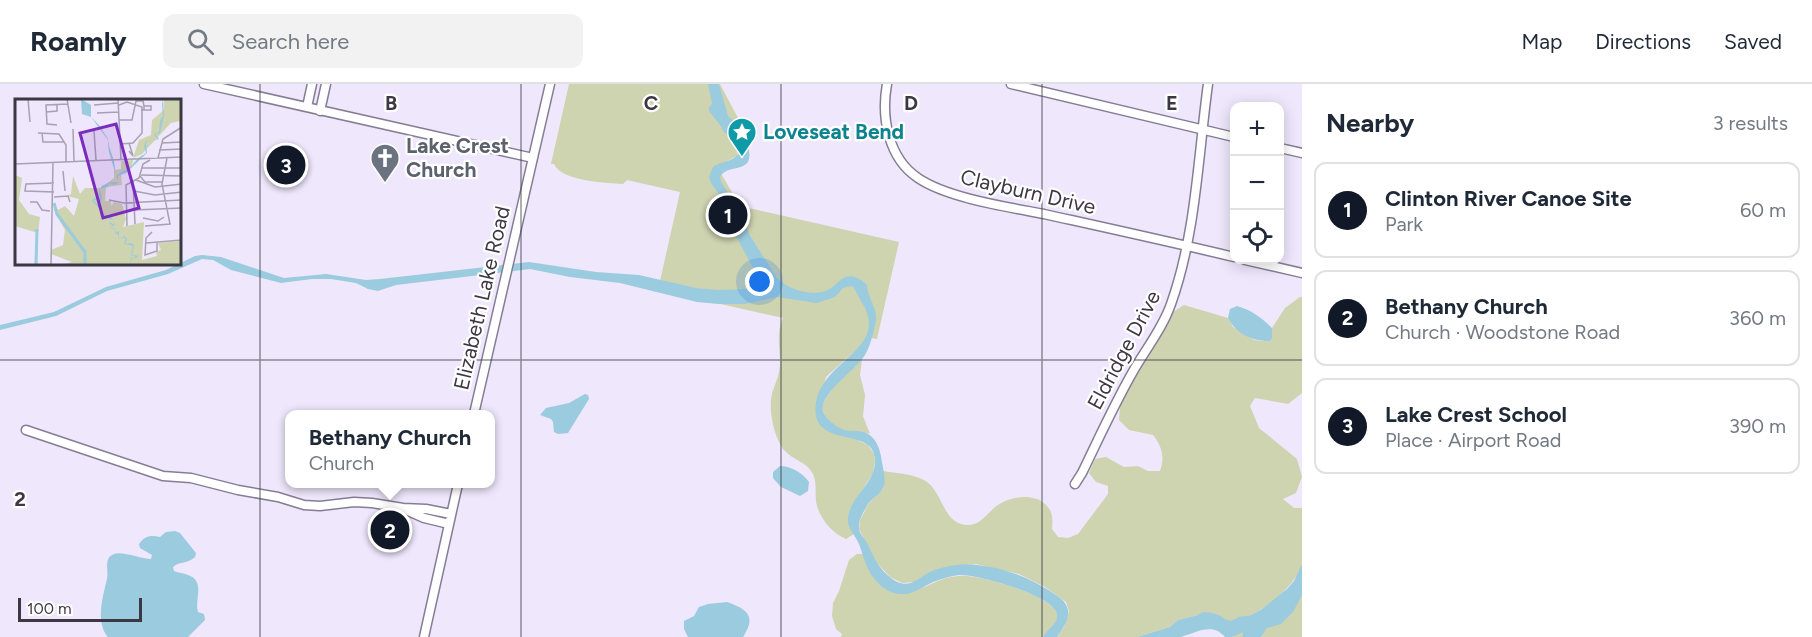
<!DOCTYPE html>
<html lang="en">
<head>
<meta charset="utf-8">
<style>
	:root { --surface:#fff; --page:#f2f2f3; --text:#1f2937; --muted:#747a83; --line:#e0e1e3; --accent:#111827 }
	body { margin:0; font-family:Figtree,sans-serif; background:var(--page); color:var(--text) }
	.controls { position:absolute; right:18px; top:18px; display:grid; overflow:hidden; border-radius:12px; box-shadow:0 3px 15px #0003 }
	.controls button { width:54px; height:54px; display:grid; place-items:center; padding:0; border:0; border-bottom:2px solid var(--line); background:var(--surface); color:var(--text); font:30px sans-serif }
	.scale { position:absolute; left:18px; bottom:15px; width:124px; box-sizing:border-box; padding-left:6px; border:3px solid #3c3843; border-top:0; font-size:16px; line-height:21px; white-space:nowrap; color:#3c3843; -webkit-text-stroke:4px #fff; paint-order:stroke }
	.you { position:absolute; left:760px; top:198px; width:21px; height:21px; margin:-15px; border:4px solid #fff; border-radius:50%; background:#1a73e8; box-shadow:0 0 0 9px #1a73e833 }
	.badge { display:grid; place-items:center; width:39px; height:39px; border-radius:50%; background:var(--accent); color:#fff; font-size:20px; font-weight:700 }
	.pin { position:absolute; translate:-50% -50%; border:3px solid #fff; box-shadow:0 2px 6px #0006 }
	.popup { position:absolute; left:285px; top:326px; width:210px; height:78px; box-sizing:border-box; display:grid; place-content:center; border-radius:12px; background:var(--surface); filter:drop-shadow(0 2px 4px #0005); font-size:20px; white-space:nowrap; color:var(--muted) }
	.popup b { font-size:22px; color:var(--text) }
	.popup::after { content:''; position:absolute; left:50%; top:100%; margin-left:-12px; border:12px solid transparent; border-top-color:var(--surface) }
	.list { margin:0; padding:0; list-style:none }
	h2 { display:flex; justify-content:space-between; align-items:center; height:78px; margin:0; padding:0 24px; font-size:26px }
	h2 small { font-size:20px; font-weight:400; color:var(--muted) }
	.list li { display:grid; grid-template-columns:39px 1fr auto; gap:18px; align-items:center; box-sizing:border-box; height:96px; margin:0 12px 12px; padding:0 12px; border:2px solid var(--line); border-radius:12px }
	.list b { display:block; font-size:22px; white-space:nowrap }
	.list p { margin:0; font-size:20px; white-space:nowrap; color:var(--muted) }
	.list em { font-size:20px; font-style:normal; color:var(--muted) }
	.icon { flex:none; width:33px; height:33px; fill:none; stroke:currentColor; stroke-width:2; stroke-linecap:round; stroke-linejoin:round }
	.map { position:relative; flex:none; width:1302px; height:553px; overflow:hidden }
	header { display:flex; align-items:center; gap:36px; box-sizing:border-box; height:84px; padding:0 30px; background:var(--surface); border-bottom:2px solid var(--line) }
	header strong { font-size:28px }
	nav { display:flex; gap:33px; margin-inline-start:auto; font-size:21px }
	.search { width:420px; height:54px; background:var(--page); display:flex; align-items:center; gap:15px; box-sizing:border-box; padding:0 21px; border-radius:12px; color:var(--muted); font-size:22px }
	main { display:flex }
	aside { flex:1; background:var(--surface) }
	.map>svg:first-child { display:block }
	.green { fill:#ced3b0 }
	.water { fill:#9bcbde }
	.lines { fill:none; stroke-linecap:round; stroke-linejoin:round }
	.river { stroke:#9bcbde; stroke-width:15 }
	.minor-casing { stroke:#867d94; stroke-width:11 }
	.minor { stroke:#fff; stroke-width:8 }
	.grid { fill:none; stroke:#3c3843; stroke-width:1.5; stroke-opacity:0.55 }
	.labels { text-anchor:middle; stroke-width:4.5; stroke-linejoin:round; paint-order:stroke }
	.culture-label { font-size:21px; font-weight:bold; fill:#0d838f; stroke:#fff; text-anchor:start }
	.worship-label { font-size:21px; font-weight:bold; fill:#5b616d; stroke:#fff; text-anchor:start }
	.street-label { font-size:21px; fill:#3c3843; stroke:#fff }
	.inset-river { fill:none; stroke:#9bcbde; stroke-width:3 }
	.inset-road { fill:none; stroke:#a7a1b2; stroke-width:1.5 }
	.view { fill:#7b2cbf; fill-opacity:0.15; stroke:#7b2cbf; stroke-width:3 }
	.inset-edge { fill:none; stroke:#3c3843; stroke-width:3 }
	.grid-label { font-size:20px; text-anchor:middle; font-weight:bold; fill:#3c3843; stroke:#fff; stroke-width:4.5; stroke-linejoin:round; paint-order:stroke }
</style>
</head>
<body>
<header>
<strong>Roamly</strong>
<div class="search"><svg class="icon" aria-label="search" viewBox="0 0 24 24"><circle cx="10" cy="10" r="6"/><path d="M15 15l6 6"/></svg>Search here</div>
<nav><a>Map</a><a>Directions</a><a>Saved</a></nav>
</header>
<main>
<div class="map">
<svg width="1302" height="553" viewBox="0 0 1302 553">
	<rect width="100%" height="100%" fill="#efe7fc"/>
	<path class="green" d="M569 0H720L748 53 738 65 737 72 727 77 719 86 740 122 899 158 877 255 866 253 863 260 829 290 826 293 816 328 855 355 868 361 874 370 875 377 873 389 850 425 849 441 854 450 846 455C832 449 818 433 816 417 815 408 817 399 813 390 807 378 793 376 785 367 774 355 768 325 772 310 775 299 780 291 780 279 780 263 776 249 783 234L658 206 680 108 627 96 623 100C606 99 561 97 554 80H551Z
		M1300 213H1302V309L1288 320 1255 314 1250 322 1259 344 1297 375 1302 393 1296 409 1283 415 1294 424H1302C1302 438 1302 469 1302 480 1296 502 1265 525 1246 534L1243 553H1232V545L1198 531 1178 536 1170 543 1137 553H1057L1064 543 1068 531 1069 527 1066 518 1045 503 1019 490 976 480 957 481 931 488 914 498 902 499 890 493 875 477 859 445 860 436 869 419 883 405V387C896 389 912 390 924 396 943 406 942 440 967 441 979 442 986 431 994 424 1007 413 1032 408 1045 420 1053 427 1053 435 1052 445L1058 453 1068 454 1078 450 1108 410V402L1096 398 1089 389 1095 375 1106 373 1124 383 1138 382 1148 387H1160C1165 374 1162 362 1153 351L1129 346 1119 336 1120 323 1127 304 1173 228 1184 221 1228 234 1233 243 1254 256 1263 257 1272 254V244L1285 224Z
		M862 276 860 291 865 311 863 332 870 350C862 348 849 348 842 346 834 343 821 331 823 322 824 310 852 284 862 276Z
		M857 470H863C868 483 874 501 889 506 918 515 930 494 959 492 976 490 1055 511 1057 531 1059 541 1046 545 1043 553H841L842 550 836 545 832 532 833 519 839 507 849 476Z
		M1302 503V553H1261L1264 548Z"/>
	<path class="water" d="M708 0H719L728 32C732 37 740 37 743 43 746 48 747 56 748 62 756 92 728 78 720 93L721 98 742 130 749 150 777 194C789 206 810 212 826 207 837 203 841 189 855 193 860 195 863 197 867 201 867 212 877 224 876 235 874 247 870 265 863 274 854 286 825 307 823 322 822 327 824 330 827 334 831 338 836 343 842 345 846 347 850 347 855 347 871 347 878 357 881 372 882 381 887 396 883 404 880 411 872 414 868 420 865 426 859 434 859 441 858 448 862 452 866 457 874 472 876 482 891 494 909 508 918 493 932 487 946 482 963 479 977 481 1007 484 1032 495 1056 511 1076 524 1068 537 1057 553H1043C1046 545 1058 541 1057 531 1056 512 977 490 959 491 951 492 941 495 933 498 924 502 914 510 904 510 891 511 880 503 873 493 866 484 863 471 859 460 856 452 847 444 848 435 849 411 881 397 874 370 868 344 809 364 816 319 822 275 892 265 861 217 858 212 856 206 852 202L843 204 835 213 817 219 777 213 745 220H719L697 218 620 199 570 193 530 185 396 201 378 207 368 205 356 199 331 195H312L281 199 231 186 213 176 202 175 168 190 107 207 56 232 0 246V241L54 228 106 203 166 186 195 172 202 171 221 173 284 194 326 190 366 196 380 195 529 178 596 188 639 191 696 204 718 206 749 205 763 202 737 154 723 116 711 99 709 93 713 83C721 77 735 78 739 68L734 56 724 48 720 41 709 27V24L712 19Z
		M1237 222C1251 226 1261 233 1272 244V254L1270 257C1252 257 1236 250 1228 234L1230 225Z
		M585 310 588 311 589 315 568 349 558 350 554 348 553 338 551 335 540 331 546 324 569 319Z
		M780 382C791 382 803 389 809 398L808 407 800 412 781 403 773 394V388Z
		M175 447 180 449 196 469 195 473C186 481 179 477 173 483L174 487C179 489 183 489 188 491 206 497 194 516 198 528L204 530 205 536 188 553H108C95 539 103 512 107 495 109 487 103 474 114 470 123 467 141 475 151 475L152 471 140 464 139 460C145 452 150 451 160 453L166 448Z
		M1302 480V511L1300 515 1293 528 1281 540 1267 544 1261 553H1243L1242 540 1246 534 1262 525 1287 505 1294 497Z
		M727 518C747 525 757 532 743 553H688L684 545V537L694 532 699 523 708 520Z
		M1203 528C1220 529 1232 535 1232 553H1225C1213 538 1195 549 1181 553 1169 553 1149 553 1137 553L1170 543 1178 536 1198 531Z"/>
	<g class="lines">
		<path class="river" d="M1225 543 1232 545 1242 540 1262 538"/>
		<g class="minor-casing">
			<path id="minor" d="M204 0 533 74
				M887 0C881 33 888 74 918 94 947 114 1008 123 1044 130 1107 144 1171 158 1234 173
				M1011 0 1234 53
				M307 23 312 0
				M320 27 326 0
				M1280 64 1302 69
				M1245 176 1302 189
				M474 330 550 0
				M26 346 163 392 191 394 238 406 278 413 304 421 320 422 354 418 372 419 403 424 426 425 451 430
				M1075 400 1082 389C1098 356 1113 323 1131 291 1144 267 1162 246 1171 220 1196 150 1198 73 1208 0
				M406 426 424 434 449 440
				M424 553 458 400"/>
		</g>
		<use href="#minor" class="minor"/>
	</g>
	<path class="grid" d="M260 0V553M521 0V553M781 0V553M1042 0V553M0 276H1302"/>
	<defs>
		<g id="sight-pin" transform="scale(1.5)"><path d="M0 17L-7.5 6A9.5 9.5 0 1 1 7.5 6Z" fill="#0f9aa8" stroke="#fff"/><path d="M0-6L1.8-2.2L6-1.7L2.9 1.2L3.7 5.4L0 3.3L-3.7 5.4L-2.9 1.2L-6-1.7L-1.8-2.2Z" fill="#fff"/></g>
		<g id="church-pin" transform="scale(1.5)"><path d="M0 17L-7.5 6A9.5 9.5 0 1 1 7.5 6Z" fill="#6b7280" stroke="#fff"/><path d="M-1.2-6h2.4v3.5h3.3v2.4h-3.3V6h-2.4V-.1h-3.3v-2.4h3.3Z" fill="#fff"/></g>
	</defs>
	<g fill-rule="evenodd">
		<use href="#sight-pin" x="742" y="48"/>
		<use href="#church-pin" x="385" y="74"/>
	</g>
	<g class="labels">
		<g class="culture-label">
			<text x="763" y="55">Loveseat Bend</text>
		</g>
		<g class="worship-label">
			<text x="406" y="69">Lake Crest<tspan x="406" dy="24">Church</tspan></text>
		</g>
		<g class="street-label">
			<text transform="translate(1028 108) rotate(13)" y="7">Clayburn Drive</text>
			<text transform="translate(482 214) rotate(-77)" y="7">Elizabeth Lake Road</text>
			<text transform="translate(1124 266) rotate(-62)" y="7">Eldridge Drive</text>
		</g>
	</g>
	<g transform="translate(15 15)">
		<rect width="166" height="166" fill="#efe7fc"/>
		<path d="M149 0H166L165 22 156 24 127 55 118 59 124 41 136 36 137 21 149 11ZM118 61 117 68 106 75 107 86 91 88 90 102H96V107L99 103 107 105 111 120 108 128 129 123 127 161 142 157 141 153 146 151 143 144 166 142V166H46L57 163 36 155V151L48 146 50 131 40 114 39 105 43 111 50 107 59 117 64 100 52 97 56 95 58 77 65 95 70 89H86L99 79V71L106 70V62ZM0 76 7 79 4 101 14 115 25 118 23 134 0 127Z" fill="#ced3b0"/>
		<path d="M66 0 76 6V18L84 26 93 40 94 47 99 62 101 77 107 72 114 70 123 59 131 54 129 47 131 42 143 41 140 37 139 35 144 33 145 22 148 17 147 5 148 0 149 17 145 34 140 35 144 40 131 43 132 54 111 74 103 77V84L99 86 94 84 93 88 85 90 87 99 86 103 78 101 85 108 87 114 97 119 100 126 98 127 94 124V127L100 130 101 134 104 132V139L106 140 109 137 111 138 112 140 110 145 116 144 119 146 117 156 124 157 121 159H117L115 166 116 159 121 158 116 156 118 147 109 145 111 138 106 140H104L103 135H100V131L95 128 94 126V124L95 123 99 126 98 121 85 116 86 111 77 102 78 100 80 99 85 102 84 91 87 87 95 83H103L94 53 93 46V41L76 18 67 15Z" fill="#9bcbde"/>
		<path class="inset-river" d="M39 104 42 115 70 153V166M21 166 22 130"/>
		<path class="inset-road" d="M13 0 15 23M52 0 56 24M103 0 106 61M79 6 103 4M104 6 112 3 127 8V34L118 44 105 45M126 11H136V7H129V11M31 13 42 12V5M82 14 104 13M104 21H117L121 2H128L129 7M42 26 32 25 31 6 53 5M58 30 59 62M79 32 81 61M23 34 44 35 51 46V63M27 34 28 43H49M114 44 118 57 114 52M147 44 167 43M144 51 167 50M143 59 148 40 167 28M0 65 167 58M127 69H167M48 72 50 92M126 76 167 77M125 77 130 83H147M121 81 140 88 167 85M118 82 120 125M39 84 11 85 10 92 39 93M119 92 140 96 167 93M39 98 53 97 55 103M94 101 109 104 167 101M15 103H22L27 111 35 112M119 111 167 109M128 119 143 122 149 118M112 127 111 86 124 79 128 65 135 61M130 127 155 125 147 85 152 59M137 133 131 139 130 156 142 152V144M131 144 167 141M36 166 38 63"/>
		<path class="view" d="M101 25 124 109 88 119 65 34Z"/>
		<rect width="166" height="166" class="inset-edge"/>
	</g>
	<g class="grid-label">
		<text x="391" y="26">B</text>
		<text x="651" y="26">C</text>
		<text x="911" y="26">D</text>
		<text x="1172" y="26">E</text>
		<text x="20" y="422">2</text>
	</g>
</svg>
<div class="controls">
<button>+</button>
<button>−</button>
<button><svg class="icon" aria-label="locate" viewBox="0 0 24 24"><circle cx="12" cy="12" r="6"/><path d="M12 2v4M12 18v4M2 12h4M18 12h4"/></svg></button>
</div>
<div class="scale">100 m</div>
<div class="you"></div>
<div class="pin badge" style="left:728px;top:131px">1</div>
<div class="pin badge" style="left:390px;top:446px">2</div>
<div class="popup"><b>Bethany Church</b>Church</div>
<div class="pin badge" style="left:286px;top:81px">3</div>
</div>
<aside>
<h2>Nearby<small>3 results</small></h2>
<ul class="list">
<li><span class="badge">1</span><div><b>Clinton River Canoe Site</b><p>Park</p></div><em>60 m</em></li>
<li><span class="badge">2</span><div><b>Bethany Church</b><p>Church · Woodstone Road</p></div><em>360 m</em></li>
<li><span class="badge">3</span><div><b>Lake Crest School</b><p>Place · Airport Road</p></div><em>390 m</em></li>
</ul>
</aside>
</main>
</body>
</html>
